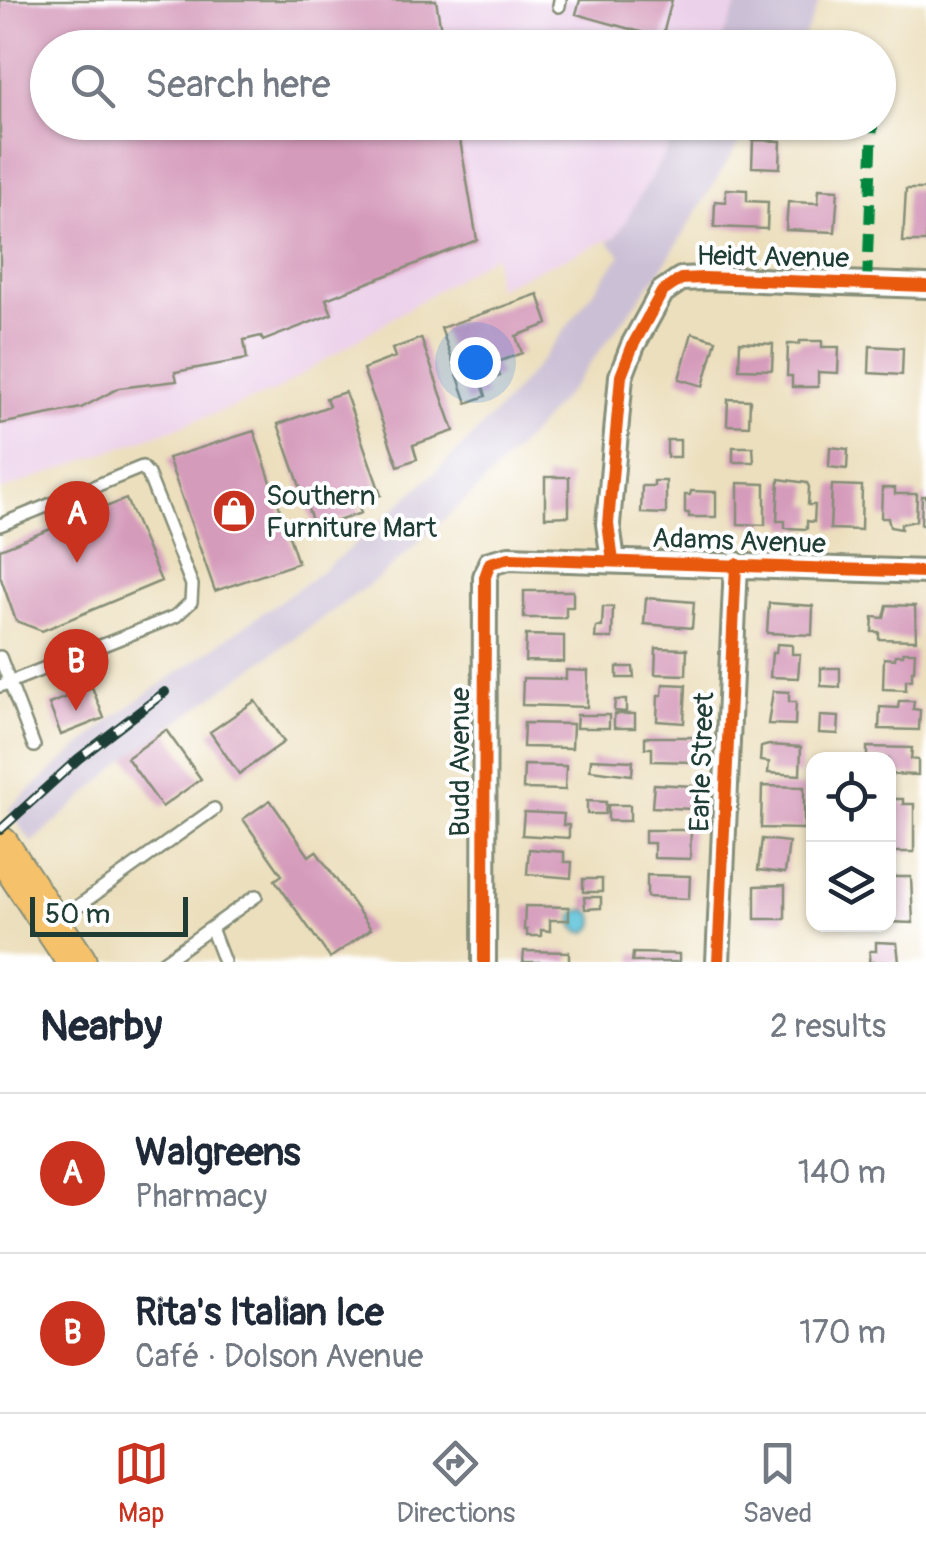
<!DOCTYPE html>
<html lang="en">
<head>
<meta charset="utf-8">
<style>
	:root { --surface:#fff; --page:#f6f6f7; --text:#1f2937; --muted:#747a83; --line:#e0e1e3; --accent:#c8321e }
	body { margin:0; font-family:Pangolin,sans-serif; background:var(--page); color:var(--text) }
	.controls { position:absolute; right:30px; bottom:30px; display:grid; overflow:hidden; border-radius:20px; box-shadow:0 2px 8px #0004 }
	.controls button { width:90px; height:90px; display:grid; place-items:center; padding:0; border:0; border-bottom:2px solid var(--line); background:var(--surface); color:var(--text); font:50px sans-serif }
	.scale { position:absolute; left:30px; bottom:25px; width:158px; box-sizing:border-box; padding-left:10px; border:5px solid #1f3d34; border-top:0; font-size:28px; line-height:35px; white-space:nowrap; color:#1f3d34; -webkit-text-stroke:8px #fff; paint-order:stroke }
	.you { position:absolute; left:475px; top:362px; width:35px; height:35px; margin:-25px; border:8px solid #fff; border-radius:50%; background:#1a73e8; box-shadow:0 0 0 15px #1a73e833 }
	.badge { display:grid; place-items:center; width:65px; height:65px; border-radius:50%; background:var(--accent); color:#fff; font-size:32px; font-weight:700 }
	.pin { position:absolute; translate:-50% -82px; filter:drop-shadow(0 2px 5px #0008) }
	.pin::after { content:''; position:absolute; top:52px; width:35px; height:30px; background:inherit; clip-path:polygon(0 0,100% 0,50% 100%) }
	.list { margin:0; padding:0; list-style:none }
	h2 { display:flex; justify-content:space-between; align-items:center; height:130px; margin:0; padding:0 40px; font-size:42px }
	h2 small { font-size:32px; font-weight:400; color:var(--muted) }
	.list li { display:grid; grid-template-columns:65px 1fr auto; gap:30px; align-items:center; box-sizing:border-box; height:160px; padding:0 40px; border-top:2px solid var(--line) }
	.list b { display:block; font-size:38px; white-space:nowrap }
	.list p { margin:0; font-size:32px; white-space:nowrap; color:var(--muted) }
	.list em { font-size:32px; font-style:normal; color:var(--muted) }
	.icon { flex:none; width:55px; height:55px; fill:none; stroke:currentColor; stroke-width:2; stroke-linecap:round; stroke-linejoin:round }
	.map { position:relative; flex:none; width:926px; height:962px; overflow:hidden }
	.search { position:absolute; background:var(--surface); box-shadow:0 2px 8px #0004; left:30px; right:30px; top:30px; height:110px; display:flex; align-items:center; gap:25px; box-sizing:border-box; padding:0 35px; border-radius:55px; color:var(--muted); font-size:38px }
	.sheet { height:450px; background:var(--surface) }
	nav { display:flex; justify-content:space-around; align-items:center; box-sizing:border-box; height:140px; border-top:2px solid var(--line); background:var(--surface); font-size:28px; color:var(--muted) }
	nav a { display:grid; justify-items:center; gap:5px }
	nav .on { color:var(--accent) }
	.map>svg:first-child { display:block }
	.built { fill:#ecd1ea }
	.industrial { fill:#cbbfd5 }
	.water { fill:#5cc2da; stroke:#3e8087; stroke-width:2.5 }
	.building { fill:#d59bbb }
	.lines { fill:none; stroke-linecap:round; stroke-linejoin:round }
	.service-casing { stroke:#868e78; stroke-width:16 }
	.minor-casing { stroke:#868e78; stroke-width:28 }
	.primary-casing { stroke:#868e78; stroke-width:42 }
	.service { stroke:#fff; stroke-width:11 }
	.minor { stroke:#fff; stroke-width:22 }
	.primary { stroke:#f5c16b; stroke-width:38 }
	.rail-casing { stroke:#1f3d34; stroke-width:10 }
	.rail { stroke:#fff; stroke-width:6; stroke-dasharray:19; stroke-linecap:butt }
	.quiet { stroke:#00873e; stroke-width:10; stroke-dasharray:20 10; stroke-linecap:butt }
	.cycleway-casing { stroke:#fff; stroke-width:19 }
	.cycleway { stroke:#e8590c; stroke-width:12 }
	.labels { text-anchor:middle; stroke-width:8; stroke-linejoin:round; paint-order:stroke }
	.street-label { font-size:28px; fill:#1f3d34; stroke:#fff }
	.poi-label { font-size:28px; fill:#1f3d34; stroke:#fff; text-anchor:start }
</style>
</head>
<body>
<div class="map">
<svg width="926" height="962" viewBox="0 0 926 962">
	<rect width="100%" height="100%" fill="#fff"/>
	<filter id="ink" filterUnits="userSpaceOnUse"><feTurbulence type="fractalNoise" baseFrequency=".01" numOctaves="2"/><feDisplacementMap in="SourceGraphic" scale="20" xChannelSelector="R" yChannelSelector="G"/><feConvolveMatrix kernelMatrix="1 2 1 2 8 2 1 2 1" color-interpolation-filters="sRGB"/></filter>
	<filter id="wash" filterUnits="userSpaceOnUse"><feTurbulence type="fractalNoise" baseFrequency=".0048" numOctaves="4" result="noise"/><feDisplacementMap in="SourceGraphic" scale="40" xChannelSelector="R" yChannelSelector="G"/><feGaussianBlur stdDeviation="2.25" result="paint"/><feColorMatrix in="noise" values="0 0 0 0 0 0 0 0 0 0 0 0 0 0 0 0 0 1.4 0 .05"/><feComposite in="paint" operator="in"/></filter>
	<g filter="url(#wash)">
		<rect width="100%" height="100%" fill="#ecdfbd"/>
		<path class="built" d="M0 0H740L718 47 48 48V122L682 123 617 236 495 288V254L274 392 0 491Z"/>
		<path class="industrial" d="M740 0H820L800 47H718Z
			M682 123H765L744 135 661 270 574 385 533 432 479 488 380 577 127 758 32 843 8 809 114 717 307 582 353 546 451 458 504 404 544 357 621 255 608 241 617 236Z"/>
		<path class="water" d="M573 921a11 11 0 1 1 22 0a11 11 0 1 1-22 0Z"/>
		<g id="blocks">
			<path class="building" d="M0 0H436L444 48H48V122H457L477 240 326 299 332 314 263 341 261 336 244 340 247 359 175 372 177 381 119 388 81 408 0 424Z
				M580 0H672L662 38 576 14Z
				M753 140 781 141 780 168 752 167Z
				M726 189 747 190V201L768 202 767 229 714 227 715 201 726 202Z
				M819 189 838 190 835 232 786 230 788 202 818 203Z
				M906 189H926V242H903Z
				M538 294 548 324 516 336 522 353 495 363 500 376 482 383 486 396 467 403 441 328Z
				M692 333 716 340 703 386 679 379Z
				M421 338 454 431 413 445 417 459 398 466 363 369 395 357 392 349Z
				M800 341H822V347H839L838 373 818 372V387H792V376H787L788 344H799Z
				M740 342 773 344 772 370 739 369Z
				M870 346 903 348 902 375 869 373Z
				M345 392 381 495 357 504 361 513 315 529 278 424 329 406 326 398Z
				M728 399 750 400 749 426 727 425Z
				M254 431 298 563 215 591 168 458Z
				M667 440H680V457H667Z
				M733 447H753L754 462H733Z
				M830 447 848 449 847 469 829 467Z
				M545 477H569V516L545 517Z
				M779 479 807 483 809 487 808 505H815L814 522 807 521V529L785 528V521H777Z
				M654 481H666V514L641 513 642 486H654Z
				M738 483 765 484V525L738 524Z
				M832 485 862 486 861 530 830 529Z
				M882 488H895V494H917L916 521 901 524V529L890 527 888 518H881Z
				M691 491 716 492V517H689V513H685V495H690Z
				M922 496H926V525H921Z
				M126 499 161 581 42 631 16 621 0 576V549Z
				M524 591H573V607H566V618H524Z
				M646 598 694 602 692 628 644 624Z
				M769 603 813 606 812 635 767 633Z
				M887 605 915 606 916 640 879 639V632H872L873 617 884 618Z
				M603 607H613L612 638H595L596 627H602Z
				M526 635 564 636V662L525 661Z
				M777 644 792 645V654H800L798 678 770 677 772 653H776Z
				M656 648 687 649 686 675 655 674Z
				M903 652H915L914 671H912V680H906V690L883 689 884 658 895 659V655H903Z
				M617 667H633L634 678H617Z
				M821 668H840V687L821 686Z
				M566 670 588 671 587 707 522 705 523 678 566 679Z
				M663 684 686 685 684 723 657 721 658 695H662Z
				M92 687 104 718 61 735 49 704Z
				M773 691 789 692V702H796L795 725 768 724Z
				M615 700H626V712L614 711Z
				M255 701 284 742 239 774 210 732Z
				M899 701H914L913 709 920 710 919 730 879 729 880 707 898 708Z
				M614 714H635V728H614Z
				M577 715H609V728H576Z
				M820 716 839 717 838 734 819 733Z
				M524 723 573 724 572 748 523 747Z
				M166 730 201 779 162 807 127 758Z
				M645 737H694V762L652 761V748H645Z
				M769 745 801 747 800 775 768 773 769 762 760 761 761 747Z
				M867 747 912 748 911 759 918 760V775L888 774V759H867Z
				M591 759 633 761 632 775 590 770Z
				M524 765 566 766 565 790 523 789Z
				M654 784 693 786 691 809 652 807Z
				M762 786 804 787V829L761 828Z
				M888 799H903V804H914V852H888Z
				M270 800 309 856 316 851 371 929 330 958 275 880 282 875 243 819Z
				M587 801 606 802 605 814H587Z
				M608 805H630V821H608Z
				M524 812 564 814 563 825H569V838L522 835Z
				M645 830H691L690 859 654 858V843H645Z
				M762 839 789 842 785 873 758 870Z
				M529 849 564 852V862H572L571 878 527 874Z
				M647 875 690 876 689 899 647 897Z
				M888 877H911L913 923 888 922Z
				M583 879H602V892H583Z
				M785 885V919H755V886Z
				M584 897H601V908L585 909Z
				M525 906 569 907V920H550V931L541 930V936H527V930H524Z
				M876 942 897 943 899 962H869L870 951H876Z
				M524 951 569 952V962H523Z
				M633 953 679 954V962H632Z"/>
		</g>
	</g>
	<g filter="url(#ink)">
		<use href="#blocks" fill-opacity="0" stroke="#868e78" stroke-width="2.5"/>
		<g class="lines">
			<g class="service-casing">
				<path id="service" d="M559 6 560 0
					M0 525 142 467 148 474 192 585 191 602 176 616 0 686
					M0 657 34 746
					M56 922 214 809
					M211 928 224 962
					M163 962 256 896"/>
			</g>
			<g class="minor-casing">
				<path id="minor" d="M613 561 608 524 621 376 633 345 662 292 681 279 704 278 926 286
					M484 962 485 577 490 563 509 558 926 572
					M718 962 736 564"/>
			</g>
			<g class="primary-casing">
				<path id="primary" d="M0 846 77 962"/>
			</g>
			<use href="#service" class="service"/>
			<use href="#minor" class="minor"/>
			<use href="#primary" class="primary"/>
			<g class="rail-casing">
				<path id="rail" d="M0 830 78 759 165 692"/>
			</g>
			<use href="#rail" class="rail"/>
			<path class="quiet" d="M867 283 873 123"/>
			<g class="cycleway-casing">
				<path id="cycleway" d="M613 561 608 524 621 376 633 345 662 292 681 279 704 278 926 286
					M484 962 485 577 490 563 509 558 926 572
					M718 962 736 564"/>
			</g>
			<use href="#cycleway" class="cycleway"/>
		</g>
	</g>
	<defs>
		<g id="shop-disc" transform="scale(2.25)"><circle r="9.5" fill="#c8321e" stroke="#fff"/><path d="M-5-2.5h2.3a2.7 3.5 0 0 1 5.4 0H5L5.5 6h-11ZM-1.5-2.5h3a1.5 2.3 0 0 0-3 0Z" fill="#fff"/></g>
	</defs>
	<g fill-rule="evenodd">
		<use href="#shop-disc" x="234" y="511"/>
	</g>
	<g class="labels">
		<g class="street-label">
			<text transform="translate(773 256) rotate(1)" y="10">Heidt Avenue</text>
			<text transform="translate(739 540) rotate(2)" y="10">Adams Avenue</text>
			<text transform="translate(459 762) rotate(-90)" y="10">Budd Avenue</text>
			<text transform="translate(701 762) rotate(-88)" y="10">Earle Street</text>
		</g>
		<g class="poi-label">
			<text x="266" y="505">Southern<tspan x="266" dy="32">Furniture Mart</tspan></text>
		</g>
	</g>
</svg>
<div class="controls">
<button><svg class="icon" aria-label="locate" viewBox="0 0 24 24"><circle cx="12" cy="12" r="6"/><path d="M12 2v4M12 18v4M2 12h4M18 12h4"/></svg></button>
<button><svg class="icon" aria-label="layers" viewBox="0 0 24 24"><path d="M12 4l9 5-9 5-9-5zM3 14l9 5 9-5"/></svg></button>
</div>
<div class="scale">50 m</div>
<div class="you"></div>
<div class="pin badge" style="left:77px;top:563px">A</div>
<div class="pin badge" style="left:76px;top:711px">B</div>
<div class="search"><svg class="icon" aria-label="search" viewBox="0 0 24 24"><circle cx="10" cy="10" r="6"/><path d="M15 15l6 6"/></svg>Search here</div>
</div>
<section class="sheet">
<h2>Nearby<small>2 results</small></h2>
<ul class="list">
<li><span class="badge">A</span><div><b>Walgreens</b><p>Pharmacy</p></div><em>140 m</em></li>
<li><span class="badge">B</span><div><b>Rita's Italian Ice</b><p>Café · Dolson Avenue</p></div><em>170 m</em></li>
</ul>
</section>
<nav>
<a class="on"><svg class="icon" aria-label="map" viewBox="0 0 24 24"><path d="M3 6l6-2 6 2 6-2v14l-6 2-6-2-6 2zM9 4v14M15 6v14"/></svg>Map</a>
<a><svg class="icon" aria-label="directions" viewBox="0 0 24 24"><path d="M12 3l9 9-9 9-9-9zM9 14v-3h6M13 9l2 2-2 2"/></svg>Directions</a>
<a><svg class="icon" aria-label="saved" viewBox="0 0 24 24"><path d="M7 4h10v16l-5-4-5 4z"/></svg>Saved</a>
</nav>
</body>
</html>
